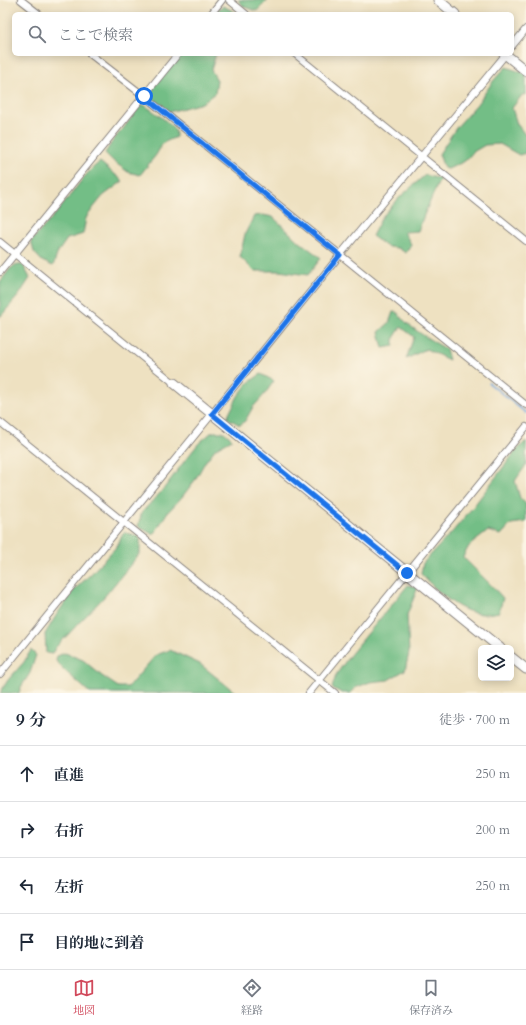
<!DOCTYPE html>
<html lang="ja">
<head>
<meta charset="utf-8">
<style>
	:root { --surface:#fff; --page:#f2f2f3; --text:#1f2937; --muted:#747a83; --line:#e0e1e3; --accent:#d1495b }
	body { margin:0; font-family:Cardo,"Noto Serif JP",serif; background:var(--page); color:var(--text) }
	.controls { position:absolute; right:12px; bottom:12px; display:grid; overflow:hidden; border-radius:6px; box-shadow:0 2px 10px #0003 }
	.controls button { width:36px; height:36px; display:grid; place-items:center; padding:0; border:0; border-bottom:1px solid var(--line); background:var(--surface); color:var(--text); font:20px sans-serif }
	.stop { position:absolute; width:12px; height:12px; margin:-9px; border:3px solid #1a73e8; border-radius:50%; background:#fff }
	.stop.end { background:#1a73e8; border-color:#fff; box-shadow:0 1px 4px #0008 }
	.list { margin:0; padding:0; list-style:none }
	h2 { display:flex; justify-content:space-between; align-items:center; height:52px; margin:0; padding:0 16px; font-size:17px }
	h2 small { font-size:13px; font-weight:400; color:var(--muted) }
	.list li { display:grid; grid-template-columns:26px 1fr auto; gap:12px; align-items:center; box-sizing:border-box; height:56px; padding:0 16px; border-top:1px solid var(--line) }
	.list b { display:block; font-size:15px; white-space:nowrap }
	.list em { font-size:13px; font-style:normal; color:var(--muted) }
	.icon { flex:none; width:22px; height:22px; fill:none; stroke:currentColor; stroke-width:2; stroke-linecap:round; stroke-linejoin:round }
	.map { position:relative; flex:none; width:526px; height:693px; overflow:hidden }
	.search { position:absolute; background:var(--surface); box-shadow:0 2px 10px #0003; left:12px; right:12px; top:12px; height:44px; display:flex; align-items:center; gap:10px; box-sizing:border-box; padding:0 14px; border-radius:6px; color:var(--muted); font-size:15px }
	.sheet { height:276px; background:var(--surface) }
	nav { display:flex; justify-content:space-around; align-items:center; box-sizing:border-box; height:56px; border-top:1px solid var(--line); background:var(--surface); font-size:11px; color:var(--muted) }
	nav a { display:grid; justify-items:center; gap:2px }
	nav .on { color:var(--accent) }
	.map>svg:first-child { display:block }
	.forest { fill:#73be86; stroke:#4a7060 }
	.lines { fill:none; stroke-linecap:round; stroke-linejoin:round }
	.stream { stroke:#6da3da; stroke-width:2 }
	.street-casing { stroke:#88827e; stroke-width:8 }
	.secondary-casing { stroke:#88827e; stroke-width:11 }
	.street { stroke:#fff; stroke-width:6 }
	.secondary { stroke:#fff; stroke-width:9 }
	.route { stroke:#1a73e8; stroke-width:5 }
</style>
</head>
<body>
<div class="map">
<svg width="526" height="693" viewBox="0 0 526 693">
	<rect width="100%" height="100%" fill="#fcf5e5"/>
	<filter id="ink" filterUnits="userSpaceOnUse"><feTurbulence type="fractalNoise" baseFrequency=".025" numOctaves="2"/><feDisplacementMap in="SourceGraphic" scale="8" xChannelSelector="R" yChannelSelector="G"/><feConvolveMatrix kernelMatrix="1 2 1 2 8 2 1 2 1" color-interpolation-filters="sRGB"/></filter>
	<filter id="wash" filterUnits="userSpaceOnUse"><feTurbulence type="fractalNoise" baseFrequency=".012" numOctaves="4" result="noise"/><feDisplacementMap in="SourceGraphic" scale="16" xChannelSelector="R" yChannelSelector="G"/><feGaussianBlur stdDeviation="0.9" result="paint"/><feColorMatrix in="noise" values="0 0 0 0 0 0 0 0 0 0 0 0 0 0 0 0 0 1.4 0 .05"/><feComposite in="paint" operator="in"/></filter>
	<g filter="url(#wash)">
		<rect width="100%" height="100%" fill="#eee1c1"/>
		<path class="forest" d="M238 0H268L257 11 244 7Z
			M223 6 235 12 237 14H214L215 12Z
			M179 54H216L211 70 217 80 215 93 202 103 169 112 160 107 147 96Z
			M506 67 524 73 526 75V95L523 94 512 108 517 124 526 136V153L519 155 500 144 485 145 473 152 465 161 448 169 444 168 439 154 456 128 477 104 494 80Z
			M144 105C153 111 170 122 175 131 176 132 176 135 176 137L163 143 156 155 140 175 128 172 113 161 105 153 114 139 123 129 139 107Z
			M100 162 123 181 103 196 94 207 86 218 83 234 67 239 58 252 53 266 42 261 34 252 31 241C43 228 55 215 66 201 77 187 86 172 100 162Z
			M425 175 440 179 424 215 418 231 404 232 411 244 406 253 398 248 389 247 386 246 372 236 382 217 400 197Z
			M263 215 273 217 296 239 321 258 308 275 279 271H254L240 257 245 234 254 216Z
			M15 265H23L30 278 19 295 0 317V282L10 269Z
			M396 311C407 327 429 339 446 349L449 360 426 349 406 359 414 337 401 327 394 338V346L383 348 379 332 389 323 393 312Z
			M261 374 274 381 264 395 253 407 245 421 240 425 227 418 238 396 248 383Z
			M212 432H224L232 439 216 448 205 462 195 480 182 497 167 513 156 531 152 534 138 526 142 512 162 491 186 459 199 443Z
			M526 441V465L515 481 520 498 526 504V522L511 524 501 535 488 531 469 546 463 557 492 586 503 598 499 612C494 613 488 614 483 614 459 613 437 591 421 574L423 563 454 530 473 507 515 452Z
			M124 532 140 537V553L104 597 55 648 52 654 46 653 45 634 57 614 74 590 91 574 117 546Z
			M408 585 418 587 407 615 409 653 405 670 388 680 370 682 355 688 350 693H342L332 688 336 675 350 655Z
			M31 650 36 655 30 673 21 687 19 693H0L8 680 24 662Z
			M170 650 200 664 236 693H90L64 670 56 661 57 656 65 653 83 660 102 676 118 687H128L156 655Z"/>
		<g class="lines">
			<path class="stream" d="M489 383 526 413"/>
		</g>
	</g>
	<g filter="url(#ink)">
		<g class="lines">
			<g class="street-casing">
				<path id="street" d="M21 0 39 14
					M229 0 246 14
					M211 14 222 0
					M512 46 526 29
					M90 54 144 96 526 405
					M295 54 526 241
					M0 242 174 383
					M0 272 178 54
					M0 422 335 693
					M0 674 212 414 340 255 506 54
					M309 693 526 427"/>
			</g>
			<g class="secondary-casing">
				<path id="secondary" d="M438 0 455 14
					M505 54 526 71
					M174 383 500 648
					M511 657 526 669"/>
			</g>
			<use href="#street" class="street"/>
			<use href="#secondary" class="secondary"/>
		</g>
	</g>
	<g class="lines" filter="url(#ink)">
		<path class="route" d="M144 96 340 255 212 414 407 573"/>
	</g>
</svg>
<div class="controls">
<button><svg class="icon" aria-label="layers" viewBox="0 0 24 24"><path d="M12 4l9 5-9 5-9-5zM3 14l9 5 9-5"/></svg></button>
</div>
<div class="stop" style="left:144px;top:96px"></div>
<div class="stop end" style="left:407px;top:573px"></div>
<div class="search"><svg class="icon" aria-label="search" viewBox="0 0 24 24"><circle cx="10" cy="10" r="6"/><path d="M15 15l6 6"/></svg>ここで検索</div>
</div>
<section class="sheet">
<h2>9 分<small>徒歩 · 700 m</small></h2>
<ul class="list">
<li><svg class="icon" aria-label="ahead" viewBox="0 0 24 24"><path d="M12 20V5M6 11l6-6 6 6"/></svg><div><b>直進</b></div><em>250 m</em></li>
<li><svg class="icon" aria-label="right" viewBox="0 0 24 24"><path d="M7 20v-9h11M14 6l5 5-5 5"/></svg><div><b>右折</b></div><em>200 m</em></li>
<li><svg class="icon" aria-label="left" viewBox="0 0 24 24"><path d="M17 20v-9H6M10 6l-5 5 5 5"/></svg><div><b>左折</b></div><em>250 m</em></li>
<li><svg class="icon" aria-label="arrive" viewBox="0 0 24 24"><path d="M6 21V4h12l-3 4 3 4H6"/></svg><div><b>目的地に到着</b></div></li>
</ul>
</section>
<nav>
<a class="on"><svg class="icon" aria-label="map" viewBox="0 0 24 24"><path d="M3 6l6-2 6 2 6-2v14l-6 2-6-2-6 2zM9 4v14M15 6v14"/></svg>地図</a>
<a><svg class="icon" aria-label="directions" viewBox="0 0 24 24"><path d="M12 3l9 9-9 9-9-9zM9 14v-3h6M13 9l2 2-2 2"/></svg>経路</a>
<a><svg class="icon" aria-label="saved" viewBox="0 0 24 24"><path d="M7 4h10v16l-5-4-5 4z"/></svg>保存済み</a>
</nav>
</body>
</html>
